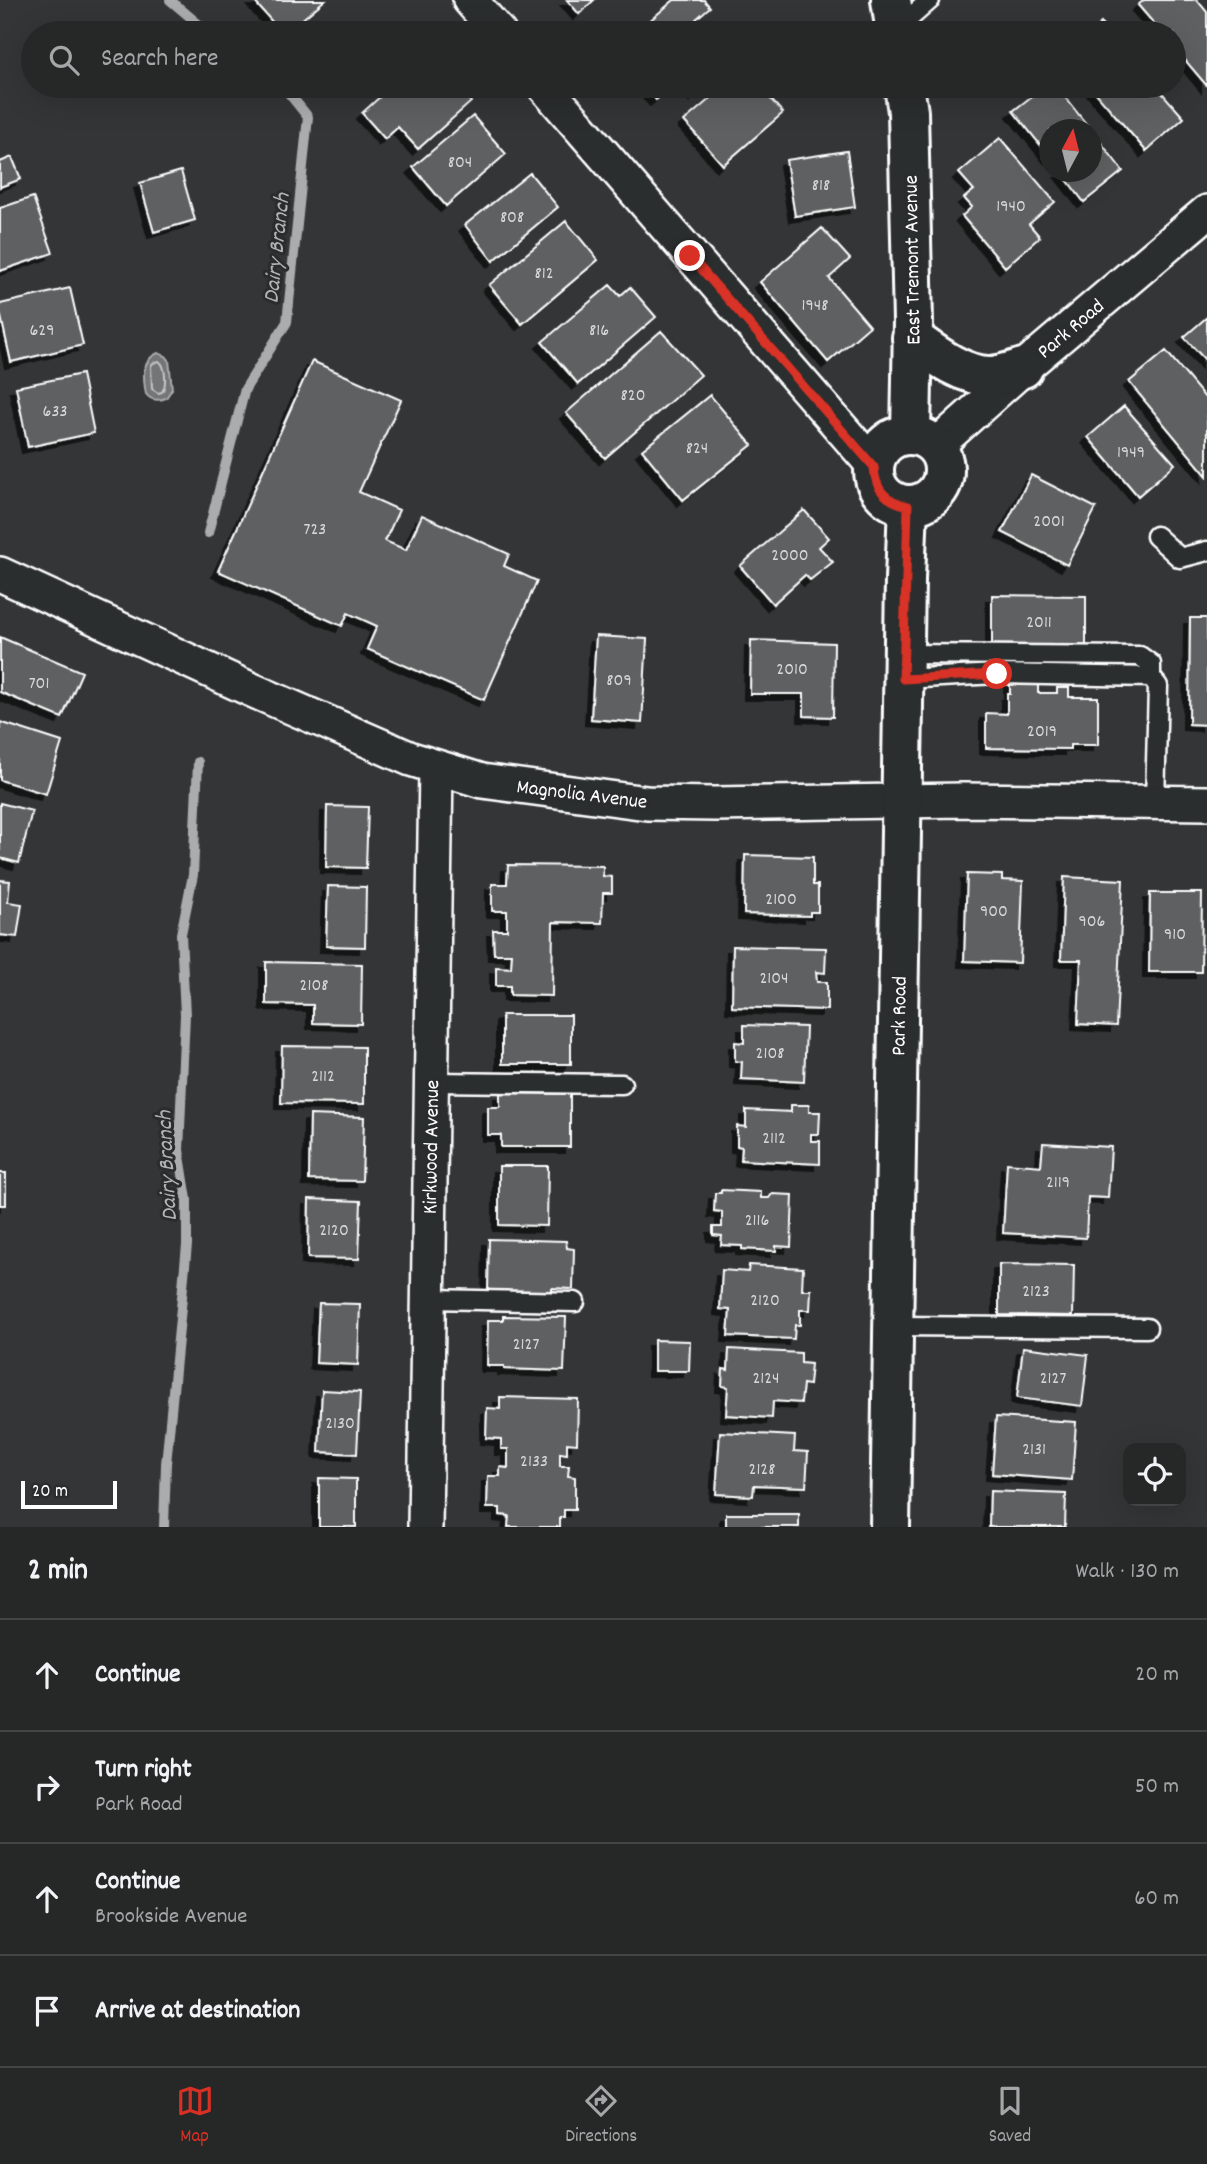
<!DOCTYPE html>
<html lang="en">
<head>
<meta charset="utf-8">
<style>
	:root { --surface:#262828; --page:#323434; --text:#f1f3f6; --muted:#a4a6a8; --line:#424445; --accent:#d93025 }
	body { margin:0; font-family:Dekko,sans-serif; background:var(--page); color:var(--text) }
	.controls { position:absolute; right:21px; bottom:21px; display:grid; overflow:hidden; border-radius:14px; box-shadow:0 7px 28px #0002 }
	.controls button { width:63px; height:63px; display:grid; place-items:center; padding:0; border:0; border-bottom:2px solid var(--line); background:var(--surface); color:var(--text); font:35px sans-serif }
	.compass { position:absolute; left:1039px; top:119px; width:63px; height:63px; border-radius:50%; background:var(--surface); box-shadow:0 7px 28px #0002; rotate:7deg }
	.scale { position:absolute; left:21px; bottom:18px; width:96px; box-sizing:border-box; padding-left:7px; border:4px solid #fff; border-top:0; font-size:19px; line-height:24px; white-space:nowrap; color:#fff; -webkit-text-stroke:5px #2a2d2e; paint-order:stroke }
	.stop { position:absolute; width:21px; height:21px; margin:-16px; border:5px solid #d93025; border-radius:50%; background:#fff }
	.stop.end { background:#d93025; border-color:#fff; box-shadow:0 2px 7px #0008 }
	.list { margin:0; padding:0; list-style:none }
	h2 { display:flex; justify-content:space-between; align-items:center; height:91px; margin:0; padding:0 28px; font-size:30px }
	h2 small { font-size:23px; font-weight:400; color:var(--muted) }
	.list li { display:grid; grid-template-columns:46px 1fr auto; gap:21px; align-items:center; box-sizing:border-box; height:112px; padding:0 28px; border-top:2px solid var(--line) }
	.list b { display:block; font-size:26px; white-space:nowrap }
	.list p { margin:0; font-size:23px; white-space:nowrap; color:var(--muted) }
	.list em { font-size:23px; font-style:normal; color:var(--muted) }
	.icon { flex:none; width:38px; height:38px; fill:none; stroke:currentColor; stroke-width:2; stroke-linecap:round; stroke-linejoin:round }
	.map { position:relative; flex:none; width:1207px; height:1527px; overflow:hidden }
	.search { position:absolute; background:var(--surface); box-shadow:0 7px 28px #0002; left:21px; right:21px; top:21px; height:77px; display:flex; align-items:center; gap:18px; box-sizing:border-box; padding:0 24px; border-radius:38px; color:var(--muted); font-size:26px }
	.sheet { height:539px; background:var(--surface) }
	nav { display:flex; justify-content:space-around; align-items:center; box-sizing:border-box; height:98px; border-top:2px solid var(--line); background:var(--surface); font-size:19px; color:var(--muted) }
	nav a { display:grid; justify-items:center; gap:4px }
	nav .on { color:var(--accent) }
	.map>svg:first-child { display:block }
	.water { fill:#737576; stroke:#abacad; stroke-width:2 }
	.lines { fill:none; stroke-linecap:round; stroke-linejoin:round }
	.shore { stroke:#c7c8c8; stroke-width:2 }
	.stream { stroke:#abacad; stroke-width:10 }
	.building { fill:#5f6162; stroke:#fff; stroke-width:2; filter:url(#shadow) }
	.lane-casing { stroke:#fff; stroke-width:23 }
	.street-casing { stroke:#fff; stroke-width:38 }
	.secondary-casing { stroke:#fff; stroke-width:44 }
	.lane { stroke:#2a2d2e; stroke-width:18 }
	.street { stroke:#2a2d2e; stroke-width:33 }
	.secondary { stroke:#2a2d2e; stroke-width:38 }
	.route { stroke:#d93025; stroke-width:9 }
	.labels { text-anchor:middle; stroke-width:6; stroke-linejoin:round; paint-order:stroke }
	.number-label { font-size:18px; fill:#d7d8d8 }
	.street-label { font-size:21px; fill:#fff; stroke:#2a2d2e }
	.water-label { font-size:23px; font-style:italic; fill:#b2b3b4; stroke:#2a2d2e }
</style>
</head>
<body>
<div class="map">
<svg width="1207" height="1527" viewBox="0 0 1207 1527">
	<defs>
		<filter id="shadow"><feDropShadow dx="-6" dy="6" stdDeviation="0" flood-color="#0009"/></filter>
	</defs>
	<rect width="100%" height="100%" fill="#333536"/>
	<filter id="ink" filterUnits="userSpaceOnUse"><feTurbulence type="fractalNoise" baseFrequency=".0143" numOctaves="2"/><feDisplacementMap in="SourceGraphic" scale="14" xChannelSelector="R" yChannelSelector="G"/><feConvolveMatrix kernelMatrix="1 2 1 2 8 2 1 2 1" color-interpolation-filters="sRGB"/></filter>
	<g filter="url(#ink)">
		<path class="water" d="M158 353 166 356 169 360 172 389 166 398C158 401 151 401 146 394 143 378 141 360 158 353Z"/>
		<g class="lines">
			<path class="shore" d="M159 361C166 366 167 384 162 392L158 393 152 389 151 366 153 363Z"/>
			<path class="stream" d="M170 0 209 33
				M208 533 245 389 287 322 308 117 283 86
				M164 1527 166 1464 187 1245V1199L179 1150 185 1015 181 934 193 875 198 762"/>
		</g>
		<path class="building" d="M253 0H325L286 33H282Z
			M567 0H594L579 14Z
			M674 0H704L710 7 696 19 709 33H643L650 27 647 23Z
			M1144 0H1197L1207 12V86L1174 47V33H1162L1138 5Z
			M1101 23 1110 33H1090Z
			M392 86H458L471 102 418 149 398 127 385 139 362 113Z
			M643 86H673L656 100Z
			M687 86H705L695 95Z
			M725 86H759L783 113 723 165 684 121Z
			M1045 86H1056L1091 130H1050V157L1013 111Z
			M1090 86H1156L1184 118 1146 151Z
			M473 116 506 154 446 206 413 167Z
			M1092 131 1123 171 1084 202 1061 172H1092Z
			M1000 138 1055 202 1029 224 1040 237 1005 267 962 216 972 207 964 198 974 190 959 173Z
			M847 151 855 207 795 216 786 160Z
			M12 157 21 179 0 187V162Z
			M181 171 195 220 154 232 140 183Z
			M530 173 558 207 493 261 465 225Z
			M33 197 53 253 0 271V208Z
			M566 221 598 260 522 324 489 285Z
			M822 228 850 259 829 278 870 326 828 362 760 282Z
			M610 285 620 296 630 287 656 317 578 384 542 342Z
			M70 288 83 345 11 362 0 312V304Z
			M1207 317V362L1184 337Z
			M661 331 701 375 605 458 566 413Z
			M1166 351 1207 400V476L1129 382Z
			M312 361 401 400 359 492 399 510 385 541 406 550 422 515 509 554 504 566 537 581 484 700 367 649 377 626 348 613 342 626 218 571Z
			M82 374 94 433 28 447 16 387Z
			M710 395 752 445 683 500 642 450Z
			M1124 406 1175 464 1138 496 1088 437Z
			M1031 475 1096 508 1067 565 1002 532Z
			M804 510 829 538 819 547 833 562 810 580 805 575 773 604 740 566Z
			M992 595 1086 596V646H992Z
			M1190 618H1207V725L1189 724Z
			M596 636 647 639 642 723 591 719Z
			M0 637 82 672 62 718 0 692Z
			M751 640 834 643 833 717 804 716V694H750Z
			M1010 680 1038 681V693H1057V688H1069V697H1098V745H1070V749L986 748V713L1007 714V694H1010Z
			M0 722 62 742 46 794 0 780Z
			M0 803 32 811 19 863 0 858Z
			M327 806 368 807 366 868 326 867Z
			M745 855 813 857V885H818V912H810V916L744 914Z
			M508 865 603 866V876L612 877V893H603L602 923 553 922 552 996 510 995V986H496V967L511 968 512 954H494L493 930H507V911H492V884H507Z
			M967 874 1002 875V880L1023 881 1020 963 964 961Z
			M1064 877 1123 880 1116 1026 1078 1024 1081 960H1061Z
			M0 880 10 881 8 902 22 904 17 937 0 935Z
			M328 886 366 887 365 947 326 946Z
			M1150 893H1202L1201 972H1149Z
			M733 946 826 948 825 973 816 972 817 982H827V1010L732 1007Z
			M266 962 362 964 361 1024 313 1023V1005L266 1004Z
			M502 1015H571V1064H502Z
			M744 1025 806 1027 804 1082 741 1079 742 1062 735 1061V1042L744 1043Z
			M282 1046 364 1047V1104L281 1103Z
			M500 1093 570 1094V1147H501V1135H488V1107H500Z
			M791 1105H809V1112H820L819 1134H811V1141H820V1164L741 1160 742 1147 737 1146V1126L746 1127V1110L791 1112Z
			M310 1115 364 1117 362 1181 309 1180Z
			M1043 1143 1111 1147 1108 1198 1088 1197 1086 1238 1003 1233 1007 1163 1041 1166Z
			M499 1166H548L547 1226 499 1225Z
			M0 1173H6V1205H0Z
			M721 1190 761 1192V1198H769L772 1194 793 1195 791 1247 776 1246V1251L742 1249V1246L721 1245 722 1236 713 1235V1227H722V1212L714 1211 715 1193H721Z
			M309 1199 361 1201 359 1259 308 1258Z
			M489 1239 566 1241 567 1248 574 1249 573 1289 552 1288V1293L488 1291Z
			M999 1264 1074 1265 1073 1316 999 1315Z
			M749 1265 803 1268 802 1290H811L810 1310H800V1325H795L794 1339 728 1336 730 1310 720 1309 722 1270 748 1272Z
			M319 1303 360 1304 358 1365 316 1363Z
			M503 1316 566 1317 564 1371 504 1369V1366H487L488 1320H503Z
			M654 1340 690 1341 689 1371H654Z
			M1023 1347 1088 1355 1082 1406 1017 1398Z
			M729 1349 801 1353V1363L811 1364 809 1385 803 1384 801 1403 773 1401 772 1418 726 1415 728 1387 722 1386 723 1369 728 1370Z
			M322 1390 360 1392 357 1454 319 1452Z
			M500 1397 578 1399 577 1444 567 1443V1454L560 1453V1466H569L568 1476 575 1477V1510H564V1517H560V1527H508L509 1516 500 1515V1508H487L488 1476H500V1467L508 1468V1449H501V1439L486 1438 487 1408 500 1409Z
			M996 1417 1076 1422 1072 1480 992 1474Z
			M720 1432 795 1436 794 1451 808 1452 806 1487 754 1485 753 1496 716 1494Z
			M319 1478 356 1479V1527H319Z
			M990 1491 1066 1494 1065 1527H989Z
			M726 1514H799V1527H726Z"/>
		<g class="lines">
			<g class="lane-casing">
				<path id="lane" d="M896 30 930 0
					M1156 536 1180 558 1207 551
					M903 654 1140 656 1151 664V677
					M903 679 997 674 1151 677 1158 686 1155 803
					M431 1082 622 1084
					M428 1299 575 1302
					M893 1326 1147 1328"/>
			</g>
			<g class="street-casing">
				<path id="street" d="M470 0 499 33
					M544 86 874 466
					M935 447 1023 368 1207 212
					M0 574 252 690 411 759 482 781 647 803 715 804 963 800 1207 803
					M425 1527 436 767"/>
			</g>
			<g class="secondary-casing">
				<path id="secondary" d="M891 0 896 33
					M904 86 908 112 913 322 911 435
					M912 338C934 354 962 376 990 376 1000 376 1013 371 1023 368
					M874 470a35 35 0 1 1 70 0a35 35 0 1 1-70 0Z
					M890 1527 905 579 908 506"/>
			</g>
			<use href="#lane" class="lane"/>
			<use href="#street" class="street"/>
			<use href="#secondary" class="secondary"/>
		</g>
	</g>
	<g class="lines" filter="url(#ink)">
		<path class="route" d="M690 256 874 467C875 490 886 501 908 506L903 679 997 674"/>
	</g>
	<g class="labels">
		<g class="number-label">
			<text x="460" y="167">804</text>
			<text x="821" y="190">818</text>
			<text x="1011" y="211">1940</text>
			<text x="512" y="222">808</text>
			<text x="544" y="278">812</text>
			<text x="815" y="310">1948</text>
			<text x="42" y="335">629</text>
			<text x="599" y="335">816</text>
			<text x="633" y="400">820</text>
			<text x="55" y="416">633</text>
			<text x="697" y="453">824</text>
			<text x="1131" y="457">1949</text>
			<text x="1049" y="526">2001</text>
			<text x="315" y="534">723</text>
			<text x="790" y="560">2000</text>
			<text x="1039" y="627">2011</text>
			<text x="792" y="674">2010</text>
			<text x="619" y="685">809</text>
			<text x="39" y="688">701</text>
			<text x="1042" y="736">2019</text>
			<text x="781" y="904">2100</text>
			<text x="994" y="916">900</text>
			<text x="1092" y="926">906</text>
			<text x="1175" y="939">910</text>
			<text x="774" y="983">2104</text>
			<text x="314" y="990">2108</text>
			<text x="770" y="1058">2108</text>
			<text x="323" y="1081">2112</text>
			<text x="774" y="1143">2112</text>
			<text x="1058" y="1187">2119</text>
			<text x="757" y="1225">2116</text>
			<text x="334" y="1235">2120</text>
			<text x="1036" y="1296">2123</text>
			<text x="765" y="1305">2120</text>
			<text x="526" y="1349">2127</text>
			<text x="766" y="1383">2124</text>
			<text x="1053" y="1383">2127</text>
			<text x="340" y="1428">2130</text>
			<text x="1034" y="1454">2131</text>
			<text x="534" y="1466">2133</text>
			<text x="762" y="1474">2128</text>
		</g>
		<g class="street-label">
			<text transform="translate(911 260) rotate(-91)" y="7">East Tremont Avenue</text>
			<text transform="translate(1070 328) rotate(-40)" y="7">Park Road</text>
			<text transform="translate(582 793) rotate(7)" y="7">Magnolia Avenue</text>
			<text transform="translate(898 1016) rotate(-89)" y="7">Park Road</text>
			<text transform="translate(430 1147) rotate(-89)" y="7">Kirkwood Avenue</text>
		</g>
		<g class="water-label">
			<text transform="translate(275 248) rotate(-84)" y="8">Dairy Branch</text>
			<text transform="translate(165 1166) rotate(-93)" y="8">Dairy Branch</text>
		</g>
	</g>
</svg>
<div class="controls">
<button><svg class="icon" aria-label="locate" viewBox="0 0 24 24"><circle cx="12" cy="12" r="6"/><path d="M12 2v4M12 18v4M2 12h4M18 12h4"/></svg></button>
</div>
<svg class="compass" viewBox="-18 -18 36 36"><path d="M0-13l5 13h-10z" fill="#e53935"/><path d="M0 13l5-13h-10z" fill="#a4a6a8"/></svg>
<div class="scale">20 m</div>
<div class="stop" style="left:997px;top:674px"></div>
<div class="stop end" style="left:690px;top:256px"></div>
<div class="search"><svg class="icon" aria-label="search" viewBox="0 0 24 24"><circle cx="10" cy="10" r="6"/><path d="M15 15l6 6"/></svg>Search here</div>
</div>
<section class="sheet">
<h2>2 min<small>Walk · 130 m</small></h2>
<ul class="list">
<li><svg class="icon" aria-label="ahead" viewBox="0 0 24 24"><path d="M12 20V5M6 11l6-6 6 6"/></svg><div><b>Continue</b></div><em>20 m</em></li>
<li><svg class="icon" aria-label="right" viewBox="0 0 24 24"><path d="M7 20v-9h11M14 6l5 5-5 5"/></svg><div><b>Turn right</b><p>Park Road</p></div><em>50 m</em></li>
<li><svg class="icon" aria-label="ahead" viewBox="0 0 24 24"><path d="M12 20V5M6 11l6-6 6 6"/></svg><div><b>Continue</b><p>Brookside Avenue</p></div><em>60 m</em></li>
<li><svg class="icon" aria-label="arrive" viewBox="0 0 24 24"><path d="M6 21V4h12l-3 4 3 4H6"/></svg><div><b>Arrive at destination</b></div></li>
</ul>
</section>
<nav>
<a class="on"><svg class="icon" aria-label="map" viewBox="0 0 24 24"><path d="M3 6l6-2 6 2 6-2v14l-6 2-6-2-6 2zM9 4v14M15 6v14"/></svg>Map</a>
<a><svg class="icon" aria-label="directions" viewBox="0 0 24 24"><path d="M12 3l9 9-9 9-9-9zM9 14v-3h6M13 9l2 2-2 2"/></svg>Directions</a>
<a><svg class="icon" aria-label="saved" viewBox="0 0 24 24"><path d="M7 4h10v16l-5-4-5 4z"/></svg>Saved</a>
</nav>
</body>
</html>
